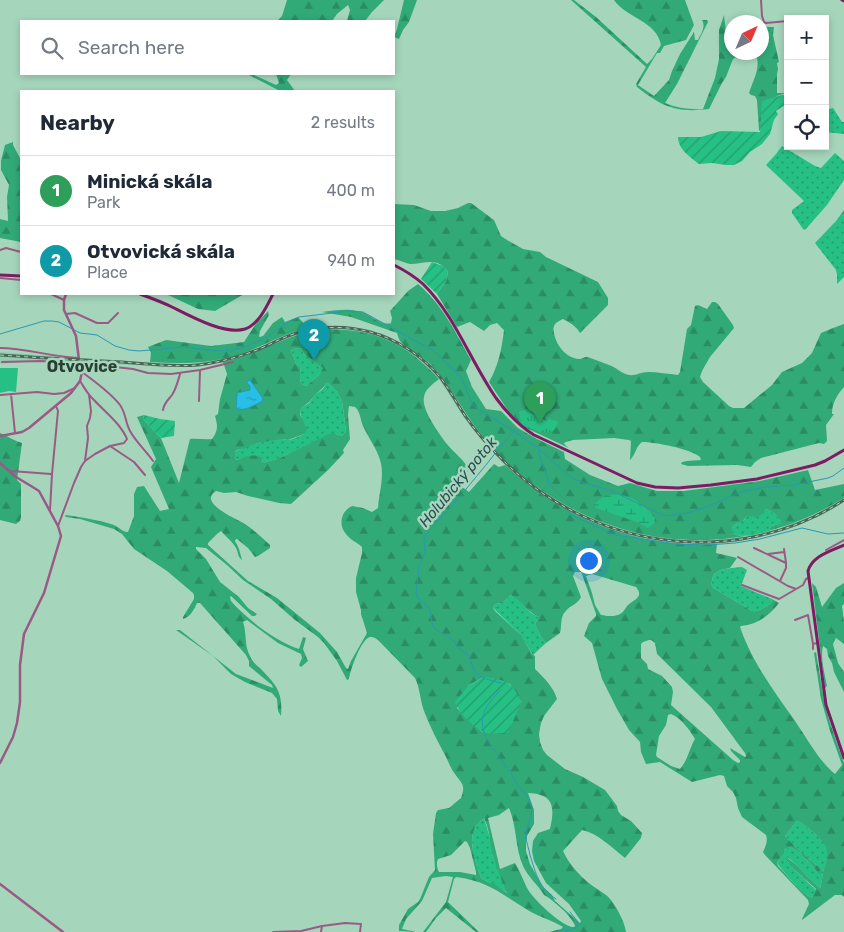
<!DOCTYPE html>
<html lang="en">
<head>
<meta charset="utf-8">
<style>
	:root { --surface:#fff; --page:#f2f2f3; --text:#1f2937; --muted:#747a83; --line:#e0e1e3; --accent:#b43c91 }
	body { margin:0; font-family:Rubik,sans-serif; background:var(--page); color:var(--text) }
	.controls { position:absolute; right:15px; top:15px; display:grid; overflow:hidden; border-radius:0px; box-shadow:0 2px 8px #0003 }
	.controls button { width:45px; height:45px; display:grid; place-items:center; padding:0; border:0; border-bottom:1px solid var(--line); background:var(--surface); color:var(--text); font:25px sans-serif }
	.compass { position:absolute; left:724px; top:15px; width:45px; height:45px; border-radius:50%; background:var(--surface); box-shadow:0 2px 8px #0003; rotate:44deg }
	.you { position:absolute; left:588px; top:560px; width:18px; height:18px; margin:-12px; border:4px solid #fff; border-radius:50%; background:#1a73e8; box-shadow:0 0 0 8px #1a73e833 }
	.badge { display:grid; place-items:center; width:32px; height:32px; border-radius:50%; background:var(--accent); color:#fff; font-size:16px; font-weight:700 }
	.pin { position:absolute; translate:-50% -41px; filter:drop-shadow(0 1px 2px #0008) }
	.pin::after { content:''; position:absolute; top:26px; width:18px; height:15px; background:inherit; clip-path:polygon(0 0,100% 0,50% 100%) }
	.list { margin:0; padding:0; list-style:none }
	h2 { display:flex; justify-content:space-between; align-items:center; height:65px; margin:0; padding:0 20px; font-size:21px }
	h2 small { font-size:16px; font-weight:400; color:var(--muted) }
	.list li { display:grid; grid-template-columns:32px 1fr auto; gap:15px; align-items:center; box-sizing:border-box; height:70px; padding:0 20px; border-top:1px solid var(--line) }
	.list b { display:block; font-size:19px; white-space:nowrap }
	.list p { margin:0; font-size:16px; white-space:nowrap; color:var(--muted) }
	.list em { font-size:16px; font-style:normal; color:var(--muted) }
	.icon { flex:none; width:28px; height:28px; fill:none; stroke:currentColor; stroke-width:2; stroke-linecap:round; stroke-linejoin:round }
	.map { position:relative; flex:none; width:844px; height:932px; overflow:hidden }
	.search { position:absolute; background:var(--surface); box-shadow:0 2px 8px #0003; left:20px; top:20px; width:375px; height:55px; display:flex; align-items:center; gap:12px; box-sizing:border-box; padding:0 18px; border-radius:0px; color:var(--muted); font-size:19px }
	.panel { position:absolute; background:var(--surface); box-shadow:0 2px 8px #0003; left:20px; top:90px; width:375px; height:205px; border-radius:0px }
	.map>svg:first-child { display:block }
	.built { fill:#93ccae }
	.grass { fill:url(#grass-dots) }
	.forest { fill:url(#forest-firs); fill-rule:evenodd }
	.wetland { fill:url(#wetland-marsh) }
	.park { fill:url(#park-tufts) }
	.garden { fill:url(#garden-furrows) }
	.pitch { fill:#26c085 }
	.water { fill:url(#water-ripples); stroke:#2998b1 }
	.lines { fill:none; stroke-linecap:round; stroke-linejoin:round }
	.stream { stroke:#2998b1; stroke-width:1 }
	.minor { stroke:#9a5a84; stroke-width:2 }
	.tertiary { stroke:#9a5a84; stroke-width:2.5 }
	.secondary { stroke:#7d1c62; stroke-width:3 }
	.rail-casing { stroke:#4a6657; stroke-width:3 }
	.rail { stroke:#a5d6bc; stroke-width:1; stroke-dasharray:4; stroke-linecap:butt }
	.labels { text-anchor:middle; stroke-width:5; stroke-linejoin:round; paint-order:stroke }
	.water-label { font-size:15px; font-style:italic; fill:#2f4c55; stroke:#a5d6bc }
	.quarter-label { font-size:16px; font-weight:bold; fill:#2a3e33; stroke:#a5d6bc }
</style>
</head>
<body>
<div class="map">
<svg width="844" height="932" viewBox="0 0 844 932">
	<defs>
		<pattern id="grass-dots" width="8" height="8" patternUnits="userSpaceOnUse" patternTransform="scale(1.25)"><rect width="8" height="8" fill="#26c085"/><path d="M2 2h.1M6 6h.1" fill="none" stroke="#219d6d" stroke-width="1.8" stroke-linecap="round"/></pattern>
		<pattern id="forest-firs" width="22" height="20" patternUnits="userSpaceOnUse" patternTransform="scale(1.25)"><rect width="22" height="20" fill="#31aa78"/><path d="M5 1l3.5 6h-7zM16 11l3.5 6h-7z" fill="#2a8c63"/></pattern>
		<pattern id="wetland-marsh" width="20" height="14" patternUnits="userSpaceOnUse" patternTransform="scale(1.25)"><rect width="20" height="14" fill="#26c085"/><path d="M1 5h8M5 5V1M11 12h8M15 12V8" fill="none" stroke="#219d6d"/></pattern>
		<pattern id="park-tufts" width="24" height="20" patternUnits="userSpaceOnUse" patternTransform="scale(1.25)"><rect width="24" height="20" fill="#26c085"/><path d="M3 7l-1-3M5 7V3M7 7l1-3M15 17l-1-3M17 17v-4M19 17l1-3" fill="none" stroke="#219d6d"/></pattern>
		<pattern id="garden-furrows" width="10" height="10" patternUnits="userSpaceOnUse" patternTransform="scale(1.25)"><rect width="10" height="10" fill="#26c085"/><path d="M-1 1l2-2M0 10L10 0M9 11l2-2" fill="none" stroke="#219d6d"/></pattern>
		<pattern id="water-ripples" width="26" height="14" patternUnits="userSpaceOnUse" patternTransform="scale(1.25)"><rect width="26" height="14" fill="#28bfe7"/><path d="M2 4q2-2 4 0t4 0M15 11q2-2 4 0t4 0" fill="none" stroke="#239dbc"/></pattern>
	</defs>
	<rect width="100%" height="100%" fill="#a5d6bc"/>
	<path class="built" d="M325 326H343L371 330 394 339 414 350 426 360 442 377 467 416 480 433 531 483 551 497 573 510 616 528 635 532 675 540H702L732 539 757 535 781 528 814 515 844 498V502L823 515 792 528 770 535 732 542 702 544 675 543 635 536 606 528 557 505 529 486 511 471 496 456 478 436 464 418 439 379 419 359 404 349 392 342 377 336 358 331 334 329 309 332 287 338 257 351 236 359 215 364 197 367H165L43 360 0 364V352L77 358 177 364 196 363 214 360 235 355 301 330Z"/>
	<path class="grass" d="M833 108 842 122H844V134L825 132V110Z
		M782 146 815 166 821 168 835 153 844 161V180L827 205 805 230 803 229 792 213V210L804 201 766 165 776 154Z
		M844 210V277L837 284V275L836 270 815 243 836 221Z
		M301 348 304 354 324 368 319 375 306 386C297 383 301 374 300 367L296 364 295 360 291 351 292 349Z
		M326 383H328L337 392 342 401 346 431 342 436 333 433 280 458 262 463 263 459 242 458 237 460 235 459V452C243 446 271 439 281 439 284 439 285 440 289 440 293 439 299 436 304 434L302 419 300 412 301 408 309 403 316 394 323 389Z
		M766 509 774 513 784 523 771 526 769 531C757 534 743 539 732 533V527L737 523 744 520 747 516H755Z
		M742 567 747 570 741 586 772 599 771 603C765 607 759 612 752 611L712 587C710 567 727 569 742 567Z
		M511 595 517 598 531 613 539 617 535 624 541 637 546 643 533 655 520 634 493 608 495 604 502 603Z
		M484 818 504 885 508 893 496 886 481 878C475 858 463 833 484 818Z
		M798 821C807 827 823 838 827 848 829 856 825 865 823 872 822 878 822 882 820 888L807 876 798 866 787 857 795 870 816 890 812 898C800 892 788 876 779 866L777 862 784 854V850L788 847C799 848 812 865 819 873V867L805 856 785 836 796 822Z"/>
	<path class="forest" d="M287 0H384L372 12 365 21H347L350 10 348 5 337 14 332 21H277L282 16Z
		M404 0H417L409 22 403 30 399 39 394 37 397 29Z
		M571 0H574L596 17 647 64 652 59 661 45C657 21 626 18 614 0H685L694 25 686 40 664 46 660 53H657L638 85 654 96 669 80 672 71 680 54 694 32 695 40H698C701 34 706 27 702 20H707L708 22 677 84 665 103C677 108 690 110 703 109L715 78 719 59V30L724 15 728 50H731L732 52 742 53 733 59 726 77 722 83 709 109C676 113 663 107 637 87L636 84 646 67Z
		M762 27H774L773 35 779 62 777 63 778 69 777 74V93H786L777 96 766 124 759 131 757 100 755 96 751 95 749 93C753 80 761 68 756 55L744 53 762 52Z
		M247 74H252L276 85 279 83 276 74H291L287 80 295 91H280Z
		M13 142V145L21 160V242L0 238V219L8 221 7 197 9 185 1 170V161L5 145Z
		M468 203H471L494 220 501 236 507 240 523 249 540 252 546 257 598 282 608 298V305L580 333C576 326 569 322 563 319 556 322 552 325 554 333 556 345 566 358 579 359 583 359 583 357 587 357 592 358 603 363 609 365 616 367 622 374 629 375 635 376 641 372 648 372 658 372 668 374 678 375L680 372 687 329 691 325 695 306 698 305 707 309 712 302H715L718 304 733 325 734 328 710 357 702 371 700 377 703 382 729 406 733 408H744L772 385 782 372 802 363 812 353 821 333 833 328 844 324V387C837 395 832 403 832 414H834L826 425 827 441 824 444 819 443 761 458 755 462 751 467 737 465 688 466 681 464 682 462 687 461 701 460 700 457C691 449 655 442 642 442 636 446 636 454 630 460L631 441 629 440 614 438 573 440 566 442 564 443 565 445 569 448 524 427 509 412 489 382C498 367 502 348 504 330L497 323 490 325 484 331 470 322 457 327 437 294 446 281 448 272C437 256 425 264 410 264 405 263 399 260 394 259V204L414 205 431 211H445L458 208Z
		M418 284C442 304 456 333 471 360L466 371 472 387 486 409 501 411 518 428 537 439 564 452 565 459 590 475 618 486 630 483 657 491H684L760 481 808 470 815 490 844 484V498C738 564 608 551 514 469 496 453 480 435 467 415 459 403 452 391 444 380 438 372 431 364 423 358 417 353 408 349 402 343 399 341 398 336 397 333L351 317 322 312C335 310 348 308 362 312 371 315 380 326 391 323L392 318 390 311 408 291ZM766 509 774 513 783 523 771 526 769 531C757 534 743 539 732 533V527L737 523 742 522 747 516 757 517 761 515Z
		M166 294H244L215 311 198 309Z
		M268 311 269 315 260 331 259 337 263 336 273 323 282 317 285 322 298 317 308 328C282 334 260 348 235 356 207 364 179 364 150 362L151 353 148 347 166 340 211 346 244 342 255 325Z
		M325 329C375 329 405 342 439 379 433 384 425 389 424 397 421 409 439 433 446 443 454 453 464 459 469 470L463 476 458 484 469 492 494 464 499 467 505 465C553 509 610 537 675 543 689 545 703 544 717 544L716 553 729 556 737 558 730 568C718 570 710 573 712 587L752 611C759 612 765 607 771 603L772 599 779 603C769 616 758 624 741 626L740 627C752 662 774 691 795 721 807 738 818 760 835 774L842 765 830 731 821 699 814 653 816 652 824 700 829 720 844 763V897L842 895H835L802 920V919L809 904 808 900 765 855 763 852C766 846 768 841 766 835L742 817 738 808 736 798 733 792 727 786 724 776 720 775 692 782 660 762 646 764 641 752 640 742 629 730 617 709 602 679 592 643 584 636 589 623 596 616V614L582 574 581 572H575L573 576 581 597C577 605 570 605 565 612 560 617 562 626 560 633L546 643 541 637 535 624 539 617C528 613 521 600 511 595L502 603 495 604 493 608 495 611 521 635 532 654 535 656V669C544 678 553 686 557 699L544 716 541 723 539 734 540 742 543 750 547 755 565 769 583 777 605 790 617 806 618 811 621 815 631 821 642 833 641 838 625 858C612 848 598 833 582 830L563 851C569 864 579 875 590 884 595 888 601 891 606 895 614 901 625 922 626 932H549L561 929 563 927C554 921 542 918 531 912 504 896 489 881 456 877L454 879 448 902 479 932H476L446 908 436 918 426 932H423L446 902 453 877 446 876 432 878 422 901 406 919 402 929 417 932 399 931V925L408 909 418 902 420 899 429 877 435 870 433 834 436 813 438 810 449 808 461 798C466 785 462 784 455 774 451 769 449 763 446 757 438 742 430 727 424 711 420 700 420 688 415 678L378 640C375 638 374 637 370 637 361 639 350 671 349 679L347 680 337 661 324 643 318 637 295 620 271 599 243 580 227 565 206 548 196 547V549L206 559 220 582 239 597 248 608 257 614 255 616H252L231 596 230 597 231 601C248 620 275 641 299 649L303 637 306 638 303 649 308 661 301 667 299 665 302 658 301 654 278 643 247 620 243 622C247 633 244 646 250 656 252 661 256 665 260 668 276 685 283 691 281 716L278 711 277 699 272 693 245 682 231 674 213 656 176 630H180L236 674 273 688 272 685 249 666V661L246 655 200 603H197C194 610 190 617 183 619V617L194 599V595L193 593 167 571 134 549 122 534 114 529 80 519 66 517 65 515C81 517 99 520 114 525 119 527 122 532 128 532L134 516V494L137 487 144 486 160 511 169 509 151 467 156 459 137 417 144 415 143 419 161 438 179 483 190 439C197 438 205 440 212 439 218 431 218 426 215 416L218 414 220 399 227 374 223 362C258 354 289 333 325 329ZM301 348 304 354 323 368 319 375 306 386C297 383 301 374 300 367L296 364 295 360 291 351 292 349ZM326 383H328L337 392 342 401 346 431 342 436 333 433 329 434 280 458 262 463 263 458C254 453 245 456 237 460L235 459V452L237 450 248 447 258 443 282 439 288 440 304 434 307 429 300 414 301 408C310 402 311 400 317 393 321 389 324 388 326 383ZM349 406 355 407C361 412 360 421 364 428 369 439 377 449 380 460 385 475 379 493 378 508L372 512 363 508 352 506C341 511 338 525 346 534 350 540 357 542 362 547V553L356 578V592L361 610V614L367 633 351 661 348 669 346 668 337 652 320 633 277 598 248 581 208 545V543L217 534 221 531C226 537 233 542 236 548 239 554 237 556 242 560L239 549 235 541 236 539H237L248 548 255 557 258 556 270 548V545C262 538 254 530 245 524 237 519 197 503 216 491L224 493 236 492 248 496 279 503 291 504 328 470 344 453 343 450 350 439 348 415ZM592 574 636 587C644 597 635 599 628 605 625 608 624 612 620 614 615 617 606 616 601 615L595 605 592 593 586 576ZM649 640H651L655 643 657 654 711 707 745 753 746 756 745 757 730 748 731 751 740 760V762L738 763 733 760 671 705 673 692 672 687 662 676 648 669 647 664 641 658V644L643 642ZM484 677 510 684 521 702 482 732 457 708 469 685ZM671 714C682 719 689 729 695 739 689 749 688 760 680 769L671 766 657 757 656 755 659 736 666 725 668 715ZM528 793C554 794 555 807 550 829L538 833 533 841 532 851 534 861 546 883 569 904 581 921 580 923 555 901 552 895 543 887 530 864 526 851V842L527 836 534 824V810ZM509 808C517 826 515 848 523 866 528 877 538 885 544 895 553 900 572 916 575 926L574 927C563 928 532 898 527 888 523 880 520 871 515 863L500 869 488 818 499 815ZM484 818C490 830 490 845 494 858 497 870 502 881 507 893L492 882 490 883 481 878C475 858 463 833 484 818ZM798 821C807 827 823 838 826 848 829 856 825 865 823 872 822 878 822 882 820 888L807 876 798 866 786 857V859L795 870 816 889 812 898C801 893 788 876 778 866L777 862 784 854V850L788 847C799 848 813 866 819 874L821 873 819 867 805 856 785 836 796 822ZM465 841 467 842 470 848 476 872V875L460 872H439C437 868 436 863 438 859L451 855Z
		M0 433C8 436 14 441 22 443L17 480 21 484V517L20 521 16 524 0 520Z
		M812 583 816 587 822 607 836 588 844 583V604L842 606 844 621V644L836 638 833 644 838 663 844 672V692L834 672 832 663 828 656 827 649 823 646C820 657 825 675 827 686L825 688Z"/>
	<path class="wetland" d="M605 495C611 495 620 494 626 496 638 499 647 509 655 518L654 523 648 528 637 522 596 508 593 505Z"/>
	<path class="park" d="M523 410 540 417 546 421 551 418 550 420 558 421C555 441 534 429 522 425L519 412Z"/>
	<path class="garden" d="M782 95H788V103L776 111 778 114 774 120 770 134 762 144 750 152 742 161 734 165H726L712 163 699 164C690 157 678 149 678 137H701L721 131 760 132 762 101Z
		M432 262 443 266 448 272 446 281 437 294 421 279Z
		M144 415 160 419 175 421 174 436 161 438 143 419Z
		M484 677C506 680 512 681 521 702L508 733C500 733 490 735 483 732 474 728 458 711 455 702L469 685Z"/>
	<path class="pitch" d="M0 368H18L16 392 9 391 0 393Z"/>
	<path class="water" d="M250 380 262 397 263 400 261 402C253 406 245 411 236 409L237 393 250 390V386L246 382Z"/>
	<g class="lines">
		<path class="stream" d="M0 334 44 321H52L59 322 80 333 97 335 115 346 129 350 139 351 184 347 218 351 231 350 248 346 270 335 288 322 299 317 349 311 363 312 434 351 459 375 462 379 470 399 473 405 482 412 514 431 539 449 572 478 581 482 612 491 665 516 687 513 704 508 744 491 766 487 794 485 828 478 833 476 844 468
			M539 450V454L549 483 554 489 572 507 569 512 571 515 615 535 675 544 707 545 735 543 760 539 802 528 828 534 844 533
			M501 683 486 679 480 676 474 670 469 656 460 649 453 640 435 629 432 623 430 609 418 598 416 593 419 567 425 552 424 539 425 536C442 517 460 497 476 477 489 462 500 446 514 431
			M501 690C465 723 488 740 509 771 512 774 513 778 515 781 520 789 527 794 530 803 535 814 526 825 526 836 526 842 529 849 530 855 536 874 539 888 556 899
			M557 932 570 930 577 927 578 922 570 912"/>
		<path class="minor" d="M761 0 762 16 764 22 766 23 788 21
			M811 19H817
			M825 25 828 27
			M0 250 6 248 21 252
			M0 278 21 280
			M51 294 64 300
			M66 314 75 313 97 323H108L118 313
			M0 348C26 348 51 357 79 358
			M2 362 41 361 80 363 133 369 148 373 171 374 200 370 233 362
			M82 372C94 381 111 393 120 405 126 413 125 422 130 431 136 442 146 451 153 461
			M11 394 15 433
			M0 395 37 392 54 394 64 393 75 388
			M199 401 200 370
			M163 410C164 403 168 400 172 395 176 389 178 381 180 374
			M110 446 134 462 145 475
			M85 461 88 438 87 426 90 418 91 411 89 395
			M11 471 51 474
			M50 510 52 474 58 411 56 406
			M58 526 74 483 81 467 85 461 95 454 110 446 124 443 127 439C121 424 105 412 94 400 88 395 84 387 80 381
			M754 548 786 563V568L780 581
			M784 549 786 563
			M826 550 844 540
			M768 554 784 552
			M738 557 788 586 796 589
			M742 585 779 599 803 585 806 579 808 578
			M795 620 808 615 813 644 817 643
			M813 644V649
			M273 932 301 931 322 926 345 923 361 924 360 932
			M321 932 322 926"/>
		<path class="tertiary" d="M0 436 22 432 29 428 71 393 80 381 82 372 79 360 76 336 64 310V300L66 294
			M0 463 16 477 31 486 39 491 58 526 61 536 44 593 24 634 20 665V702L17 723 13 737 0 763
			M0 884 63 932"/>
		<path class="secondary" d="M842 0 844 1
			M394 265C404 270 414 276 423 284 454 314 471 362 496 398 507 413 518 425 534 435L637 483 655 487 678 488 711 485 757 479 815 465 825 461 844 450
			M0 275 21 276
			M140 294C151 298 162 302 172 307 190 316 224 335 245 329 259 324 267 306 273 294
			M844 545C831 551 812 556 808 571L826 705 844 758"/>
		<g class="rail-casing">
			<path id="rail" d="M0 355C41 358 81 360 122 362 147 364 173 367 197 365 218 363 238 357 257 350 271 344 285 336 300 332 323 326 348 326 370 332 397 339 422 356 440 377 450 390 457 404 466 417 475 430 485 442 496 453 585 549 733 572 844 500"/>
		</g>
		<use href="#rail" class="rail"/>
	</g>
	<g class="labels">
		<g class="water-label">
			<text transform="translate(458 482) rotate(-50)" y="5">Holubický potok</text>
		</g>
		<g class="quarter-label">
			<text x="82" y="372">Otvovice</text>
		</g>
	</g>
</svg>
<div class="controls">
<button>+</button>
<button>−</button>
<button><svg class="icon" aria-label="locate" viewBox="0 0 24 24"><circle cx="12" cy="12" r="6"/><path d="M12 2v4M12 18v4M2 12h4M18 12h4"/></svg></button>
</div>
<svg class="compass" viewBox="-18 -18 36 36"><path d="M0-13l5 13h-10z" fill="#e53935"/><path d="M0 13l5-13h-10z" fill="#747a83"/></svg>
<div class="you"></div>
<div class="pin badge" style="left:540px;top:423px;background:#2e9e5b">1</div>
<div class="pin badge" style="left:314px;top:360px;background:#0f9aa8">2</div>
<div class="search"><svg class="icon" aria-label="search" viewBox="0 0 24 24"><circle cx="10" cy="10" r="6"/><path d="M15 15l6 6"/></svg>Search here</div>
<section class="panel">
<h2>Nearby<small>2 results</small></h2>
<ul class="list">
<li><span class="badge" style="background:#2e9e5b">1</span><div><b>Minická skála</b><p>Park</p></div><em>400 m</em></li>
<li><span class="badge" style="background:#0f9aa8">2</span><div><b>Otvovická skála</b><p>Place</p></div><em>940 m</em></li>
</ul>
</section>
</div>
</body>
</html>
